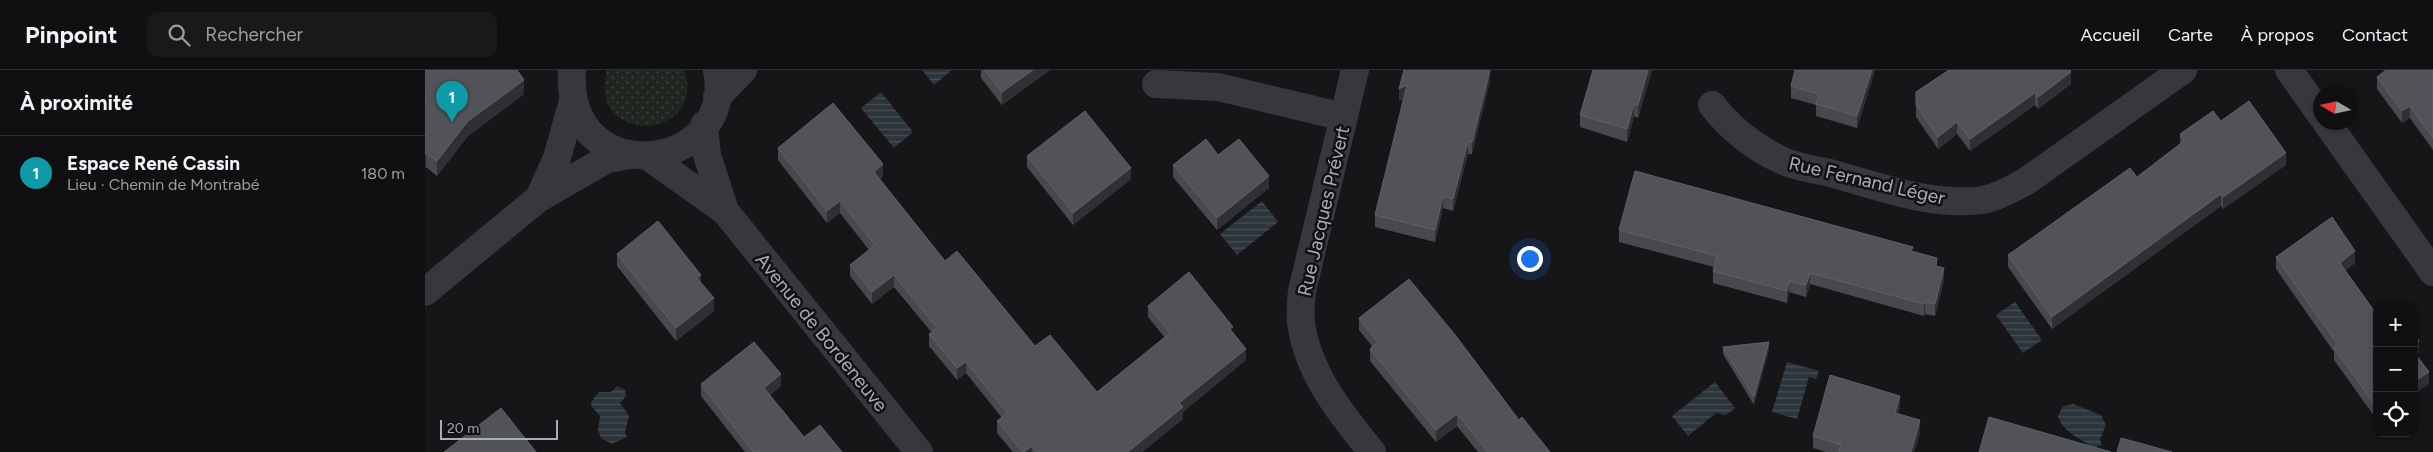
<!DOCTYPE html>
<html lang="fr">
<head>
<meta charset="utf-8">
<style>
	:root { --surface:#101012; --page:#19191b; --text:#f1f3f6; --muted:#9c9d9f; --line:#303032; --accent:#f2b134 }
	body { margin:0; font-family:Figtree,sans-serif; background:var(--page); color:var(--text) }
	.controls { position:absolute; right:15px; bottom:15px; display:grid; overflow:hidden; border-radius:10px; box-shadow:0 2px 8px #0003 }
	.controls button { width:45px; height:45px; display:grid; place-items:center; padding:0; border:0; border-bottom:1px solid var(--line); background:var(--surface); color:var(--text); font:25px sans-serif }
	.compass { position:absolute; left:1888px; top:15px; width:45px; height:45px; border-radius:50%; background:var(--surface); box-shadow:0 2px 8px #0003; rotate:279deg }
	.scale { position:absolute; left:15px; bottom:12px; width:118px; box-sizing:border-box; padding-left:5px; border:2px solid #a8adb8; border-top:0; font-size:14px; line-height:18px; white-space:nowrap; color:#a8adb8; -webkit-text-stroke:4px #111113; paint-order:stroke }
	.you { position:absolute; left:1104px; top:188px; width:18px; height:18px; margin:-12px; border:4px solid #fff; border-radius:50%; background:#1a73e8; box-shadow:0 0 0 8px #1a73e833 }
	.badge { display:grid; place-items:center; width:32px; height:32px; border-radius:50%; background:var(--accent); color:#fff; font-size:16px; font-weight:700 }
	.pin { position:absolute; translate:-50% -41px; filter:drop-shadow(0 1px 2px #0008) }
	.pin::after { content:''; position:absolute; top:26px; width:18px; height:15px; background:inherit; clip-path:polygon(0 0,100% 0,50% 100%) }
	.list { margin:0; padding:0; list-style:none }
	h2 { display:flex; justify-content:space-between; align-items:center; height:65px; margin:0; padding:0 20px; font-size:21px }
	h2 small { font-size:16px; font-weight:400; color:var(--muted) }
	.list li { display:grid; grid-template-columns:32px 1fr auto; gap:15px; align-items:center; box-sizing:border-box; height:75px; padding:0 20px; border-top:1px solid var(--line) }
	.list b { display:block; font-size:19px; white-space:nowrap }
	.list p { margin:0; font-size:16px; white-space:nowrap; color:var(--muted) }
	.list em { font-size:16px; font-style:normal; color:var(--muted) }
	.icon { flex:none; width:28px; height:28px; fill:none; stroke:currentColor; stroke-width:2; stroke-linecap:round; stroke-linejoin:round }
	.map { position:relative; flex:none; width:2008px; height:382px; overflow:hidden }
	header { display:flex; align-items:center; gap:30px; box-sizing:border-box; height:70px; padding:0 25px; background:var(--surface); border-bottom:1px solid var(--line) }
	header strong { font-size:24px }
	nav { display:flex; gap:28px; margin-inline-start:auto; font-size:18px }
	.search { width:350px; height:45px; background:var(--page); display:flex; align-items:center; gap:12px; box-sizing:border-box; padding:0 18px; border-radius:10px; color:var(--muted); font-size:19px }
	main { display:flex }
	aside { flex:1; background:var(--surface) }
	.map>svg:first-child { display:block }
	.grass { fill:url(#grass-dots) }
	.water { fill:url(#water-rules) }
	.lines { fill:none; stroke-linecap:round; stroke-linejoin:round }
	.minor { stroke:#37383d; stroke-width:28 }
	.wall { fill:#47494d }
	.shaded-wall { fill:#2f3033 }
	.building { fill:#525359; stroke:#5f6168 }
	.labels { text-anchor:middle; stroke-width:5; stroke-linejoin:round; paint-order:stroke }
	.street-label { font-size:19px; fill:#a8adb8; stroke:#111113 }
</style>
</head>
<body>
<header>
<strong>Pinpoint</strong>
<div class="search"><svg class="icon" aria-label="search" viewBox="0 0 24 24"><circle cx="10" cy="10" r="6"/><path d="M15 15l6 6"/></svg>Rechercher</div>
<nav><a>Accueil</a><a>Carte</a><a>À propos</a><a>Contact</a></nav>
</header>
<main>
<aside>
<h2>À proximité<small></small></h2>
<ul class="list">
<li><span class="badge" style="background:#0f9aa8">1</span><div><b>Espace René Cassin</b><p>Lieu · Chemin de Montrabé</p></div><em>180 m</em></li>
</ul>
</aside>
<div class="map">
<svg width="2008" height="382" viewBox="0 0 2008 382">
	<defs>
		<pattern id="grass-dots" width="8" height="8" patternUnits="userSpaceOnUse" patternTransform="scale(1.25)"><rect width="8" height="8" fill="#1e261f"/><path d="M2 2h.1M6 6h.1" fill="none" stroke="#3c433d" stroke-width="1.8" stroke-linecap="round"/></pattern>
		<pattern id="water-rules" width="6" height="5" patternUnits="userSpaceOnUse" patternTransform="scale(1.25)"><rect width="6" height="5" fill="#2c353c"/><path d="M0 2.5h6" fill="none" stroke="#485056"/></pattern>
	</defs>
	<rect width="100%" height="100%" fill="#161618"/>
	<path class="grass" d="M182 0H260C281 73 161 76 182 0Z"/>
	<path class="water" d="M497 0H527L509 15Z
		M456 22 488 62 469 78 436 38Z
		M837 131 853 152 812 185 795 164Z
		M1590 232 1617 270 1598 283 1571 245Z
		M1362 292 1394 301 1391 309 1384 307 1372 349 1347 342Z
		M1290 312 1310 338 1301 345 1291 343 1263 366 1247 346Z
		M192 316 200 320 201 326 195 333 204 346 200 362 202 367 187 374 176 368 173 360 175 346 167 337 166 332 174 322H186Z
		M1648 334 1676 345 1681 355 1675 369 1677 375 1664 379 1662 373C1651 368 1635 357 1633 346L1638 336Z"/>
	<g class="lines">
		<path class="minor" d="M147 0C139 124 312 103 292 0
			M930 0 877 221C876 231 875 242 876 252 882 302 916 344 947 382
			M1864 0 1896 45
			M731 14 793 17 919 47
			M292 27 318 0
			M1287 35C1305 58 1327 76 1354 89 1369 97 1389 99 1405 103 1454 116 1506 137 1558 130 1573 127 1586 119 1600 112L1758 0
			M1901 52 2008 202
			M279 55 282 85 300 141
			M224 87 300 141 494 382
			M114 128 132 88 148 31
			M0 222 114 128 182 89 206 85"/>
	</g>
	<path class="wall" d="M0 0 99 24 43 66 12 106 1 97 0 98Z
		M556 0H625L577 35 556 8Z
		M1168 0H1227L1213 48 1209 46 1202 72 1155 57V45Z
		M1450 0 1432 58 1391 46V35L1366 28V16Z
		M2008 0V80L1985 48 1977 53 1952 19V7Z
		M1065 11 1047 84H1043L1028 141 1018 138 1010 172 950 157V145L979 29 974 31V19Z
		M1646 14 1613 39 1610 35 1545 81 1532 64 1513 79 1491 47V22Z
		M1796 51 1861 95 1798 139 1796 136 1627 259 1583 197V185L1712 107 1755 74V64Z
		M353 78 458 106 455 109 520 191 610 276 672 322 740 268 723 247V236L808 263 821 290 758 342V349L717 382H588L572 363V351L577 348 541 303 532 310 504 276V264L507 263 469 217 447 234 425 206V195L444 180 415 143 402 153 353 90Z
		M602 86 706 109 648 155 602 97Z
		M748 95 844 118 792 160 748 107Z
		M1194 160 1512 196 1519 210 1510 246 1500 244 1499 246 1385 214 1381 227 1364 222 1362 233 1288 213V201L1289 197 1194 172Z
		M192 184 276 212 289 241 251 271 192 196Z
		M1851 187 1930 193 1920 201 1952 245V350L1909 290V282L1851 199Z
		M934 248 1094 350 1125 382H1053L1032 356 1011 372 945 291V279L947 276 934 260Z
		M1298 277 1344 279 1329 335 1298 284Z
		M276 314 356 316 345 325 379 367 417 382H320L276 326Z
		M1475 337 1473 344 1495 362 1489 382H1401L1388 378V366Z"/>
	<path class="shaded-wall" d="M608 0H625L577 35V22Z
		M1065 0V11L1047 84V72Z
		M1223 0H1227L1213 48V35Z
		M1447 0H1450L1432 58V46Z
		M1646 2V14L1613 39V27Z
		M99 10V24L43 66 12 106V91L43 51Z
		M982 15V27L974 31V19Z
		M1610 23V35L1545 81V69Z
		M1209 34V46L1202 72V59Z
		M1985 36V48L1977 53V41Z
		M1532 52V64L1513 79V67Z
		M1043 72V84L1028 141V129Z
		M1 83V97L0 98V84Z
		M1861 83V95L1798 139V127Z
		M458 94V106L449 113V102Z
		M706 98V109L648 155V143Z
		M844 106V118L792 160V148Z
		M1796 124V136L1627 259V247Z
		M1018 126V138L1010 172V160Z
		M415 131V143L402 153V141Z
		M1930 181V193L1915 205V193Z
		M1519 198V210L1510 246V234Z
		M1385 203V214L1381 227V215Z
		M276 205V217L272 208Z
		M469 205V217L447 234V222Z
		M1364 211V222L1362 233V221Z
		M289 228V241L251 271V258Z
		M1500 232V244L1499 246V234Z
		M1994 271V283L1989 287V275Z
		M1344 272V279L1329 335V327Z
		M821 279V290L758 342V349L717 382H703L754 333Z
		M541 292V303L532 310V298Z
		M2004 302V314L1989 324V312Z
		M356 304V316L339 329V318Z
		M1475 326V337L1470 355V343Z
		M1032 344V356L1011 372V360Z
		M1495 350V362L1489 382H1486Z
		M607 376V382H599Z"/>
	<path class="building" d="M0 0H92L99 10 43 51 12 91 1 83 0 84Z
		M559 0H608L577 22Z
		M979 0H1065L1047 72H1043L1028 129 1018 126 1010 160 950 145 982 15 974 19Z
		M1168 0H1223L1213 35 1209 34 1202 59 1155 45Z
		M1370 0H1447L1432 46 1391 34 1394 24 1366 16Z
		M1524 0H1645L1646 2 1613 27 1610 23 1545 69 1532 52 1513 67 1491 35V22Z
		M1961 0H2008V68L1985 36 1977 41 1952 7Z
		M1824 31 1861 83 1798 127 1796 124 1627 247 1583 185 1705 98 1712 107 1759 71 1755 64 1788 41 1796 51Z
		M408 33 458 94 449 102 520 191 532 181 610 276 625 265 672 322 745 263 723 236 764 202 808 257 805 259 821 279 754 333 758 337 703 382H612L607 376 599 382H598L572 351 582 343 541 292 532 298 504 264 512 258 469 205 447 222 425 195 450 175 415 131 402 141 353 78Z
		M660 41 706 98 648 143 602 86Z
		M781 69 793 85 814 69 844 106 792 148 748 95Z
		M1210 101 1488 177 1486 181 1512 188 1511 196 1519 198 1510 234 1500 232 1499 234 1385 203 1381 215 1364 211 1362 221 1288 201 1292 186 1194 160Z
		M1907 147 1930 181 1915 193 1952 245V338L1909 278 1913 275 1851 187Z
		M233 151 276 205 272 208 289 228 251 258 192 184Z
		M984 209 1031 266 1094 350 1097 347 1125 382H1063L1032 344 1011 360 945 279 953 272 934 248Z
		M1989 264 1994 271 1989 275Z
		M329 272 356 304 339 318 379 367 395 355 417 382H328L276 314Z
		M1344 272 1329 327 1298 277Z
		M1989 282 2004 302 1989 312Z
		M1405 305 1475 326 1470 343 1495 350 1486 382H1414L1416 375 1388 366Z
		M76 338 111 382H19Z
		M1564 347 1686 382H1554Z
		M1696 368 1747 382H1692Z"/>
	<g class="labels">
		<g class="street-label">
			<text transform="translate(1442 110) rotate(13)" y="7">Rue Fernand Léger</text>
			<text transform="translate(898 141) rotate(-77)" y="7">Rue Jacques Prévert</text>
			<text transform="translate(397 262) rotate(51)" y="7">Avenue de Bordeneuve</text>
		</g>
	</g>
</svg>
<div class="controls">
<button>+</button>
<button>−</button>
<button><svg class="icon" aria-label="locate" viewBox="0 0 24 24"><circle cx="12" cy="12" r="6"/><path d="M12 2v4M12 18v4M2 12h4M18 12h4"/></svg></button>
</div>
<svg class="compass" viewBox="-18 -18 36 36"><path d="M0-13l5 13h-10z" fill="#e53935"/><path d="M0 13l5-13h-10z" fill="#9c9d9f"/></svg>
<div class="scale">20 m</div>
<div class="you"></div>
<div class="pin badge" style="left:27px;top:52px;background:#0f9aa8">1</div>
</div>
</main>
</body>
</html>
